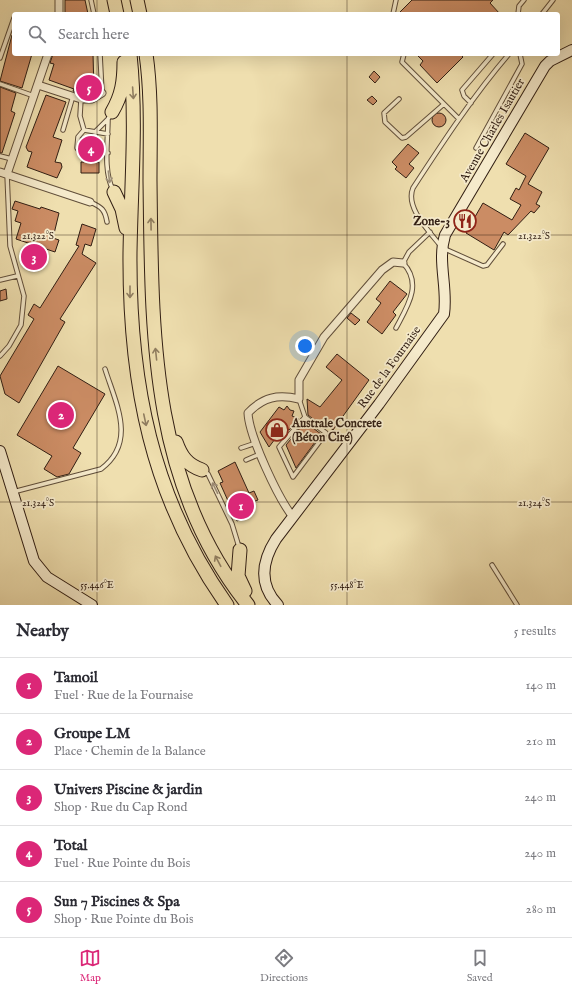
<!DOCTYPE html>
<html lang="en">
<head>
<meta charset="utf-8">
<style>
	:root { --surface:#fff; --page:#f7f7f7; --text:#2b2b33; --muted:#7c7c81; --line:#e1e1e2; --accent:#db2777 }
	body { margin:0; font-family:"IM FELL English",serif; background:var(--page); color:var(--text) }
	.you { position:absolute; left:305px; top:346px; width:14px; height:14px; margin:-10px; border:3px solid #fff; border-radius:50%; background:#1a73e8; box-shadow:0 0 0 6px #1a73e833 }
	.badge { display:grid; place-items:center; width:26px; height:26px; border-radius:50%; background:var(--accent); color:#fff; font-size:13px; font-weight:700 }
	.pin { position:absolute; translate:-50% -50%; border:2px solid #fff; box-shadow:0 1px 4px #0006 }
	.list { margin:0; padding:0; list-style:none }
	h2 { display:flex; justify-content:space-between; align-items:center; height:52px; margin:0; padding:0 16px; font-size:17px }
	h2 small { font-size:13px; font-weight:400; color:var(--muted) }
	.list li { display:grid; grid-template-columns:26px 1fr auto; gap:12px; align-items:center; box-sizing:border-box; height:56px; padding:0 16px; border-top:1px solid var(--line) }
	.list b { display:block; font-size:15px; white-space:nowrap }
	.list p { margin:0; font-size:13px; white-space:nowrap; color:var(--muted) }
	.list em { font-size:13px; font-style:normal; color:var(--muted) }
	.icon { flex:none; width:22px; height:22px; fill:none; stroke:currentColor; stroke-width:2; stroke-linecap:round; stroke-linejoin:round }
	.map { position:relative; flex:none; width:572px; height:605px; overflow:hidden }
	.search { position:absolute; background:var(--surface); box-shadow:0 4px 16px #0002; left:12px; right:12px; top:12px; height:44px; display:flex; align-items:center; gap:10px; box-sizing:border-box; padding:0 14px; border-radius:4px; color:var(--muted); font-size:15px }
	.sheet { height:332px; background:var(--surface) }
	nav { display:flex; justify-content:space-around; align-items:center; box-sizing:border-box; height:56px; border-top:1px solid var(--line); background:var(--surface); font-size:11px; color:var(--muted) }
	nav a { display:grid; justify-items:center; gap:2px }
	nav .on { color:var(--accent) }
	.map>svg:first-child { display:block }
	.building { fill:#cb8c64; stroke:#311e13 }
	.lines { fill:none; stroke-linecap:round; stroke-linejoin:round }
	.lane-casing { stroke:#604e3a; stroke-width:5.5 }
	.street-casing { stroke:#604e3a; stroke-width:9 }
	.secondary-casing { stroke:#311e13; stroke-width:12 }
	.highway-casing { stroke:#311e13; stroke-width:15 }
	.lane { stroke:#f5eacb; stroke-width:3.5 }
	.street { stroke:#f5eacb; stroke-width:7 }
	.secondary { stroke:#f5eacb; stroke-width:10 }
	.highway { stroke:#efdfaf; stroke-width:13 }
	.oneway { stroke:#907e61 }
	.oneway2 { stroke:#9d8e78 }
	.ticks { fill:none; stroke:#311e13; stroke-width:1; stroke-opacity:0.45 }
	.labels { text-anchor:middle; stroke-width:3.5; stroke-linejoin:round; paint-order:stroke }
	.street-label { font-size:12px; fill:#311e13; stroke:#f5eacb }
	.poi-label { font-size:12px; font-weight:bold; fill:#311e13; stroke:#f5eacb; text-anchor:end }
	.ticks-label { font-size:10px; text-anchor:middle; fill:#311e13; stroke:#f5eacb; stroke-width:3.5; stroke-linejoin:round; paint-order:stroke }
</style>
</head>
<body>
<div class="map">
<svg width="572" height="605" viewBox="0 0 572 605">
	<rect width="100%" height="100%" fill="#efdfaf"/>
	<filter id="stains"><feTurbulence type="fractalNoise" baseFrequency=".005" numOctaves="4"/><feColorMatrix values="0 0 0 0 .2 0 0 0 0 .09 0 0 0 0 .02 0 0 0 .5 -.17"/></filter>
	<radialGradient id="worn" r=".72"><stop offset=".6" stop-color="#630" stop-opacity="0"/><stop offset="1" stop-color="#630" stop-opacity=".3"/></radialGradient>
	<path class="building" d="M65 0H85L88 14H65Z
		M412 0H493L490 3 500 14H398Z
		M12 35 14 36V54H32L22 88 0 81Z
		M53 54H93L94 92 82 94 73 91 74 89 49 80 54 64 50 63Z
		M416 54H460L463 57 437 83 420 65 423 61Z
		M374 71 380 77 375 83 369 77Z
		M0 87 16 93 11 111 15 113 2 153H0Z
		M46 95 66 102 53 137 62 140 55 162 61 163 62 167 57 178 27 167 32 152 28 151 26 147Z
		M372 96 377 101 373 105 367 100Z
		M432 120a7 7 0 1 1 14 0a7 7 0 1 1-14 0Z
		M525 133 549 148 528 184 542 192 536 204 540 206 534 213 531 211 508 235 504 232 494 250 466 233 468 229 460 223 467 213 472 222 483 203 512 220 521 205 510 199 516 188 519 190 526 176 506 164Z
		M81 138H91L94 141 100 138V150H96L94 153 97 156V162H99V173H81V162H84V156L87 153 81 148Z
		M408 144 419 153 409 164 414 168 406 178 395 169 397 167 392 162Z
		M15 201 40 209 41 207 59 213 53 238 59 240 55 252 16 239 21 223 15 221 18 211 12 209Z
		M82 224 96 229 91 246 85 244 82 254 96 263 60 319 65 322 19 403 5 394 0 376 34 319 28 315 34 304 40 308 79 246 76 245Z
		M390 281 407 294 393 312 396 315 382 334 367 322 381 303 376 299Z
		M6 289 7 299 0 301V291Z
		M351 313 360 320 355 325 347 318Z
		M337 354 369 380 333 430 328 426 326 429 308 415 307 399 320 407 342 380 326 367Z
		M58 366 105 394 73 448 81 453 69 474 57 477 44 469 52 456 17 435Z
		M287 406 290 410 294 411 292 416 299 419 289 430 284 427 269 447 260 432 279 407 284 410Z
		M305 422 321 434 296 468 286 445Z
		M235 462 249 493 254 491 258 500 250 503 254 513 237 521 220 483 223 482 218 471Z"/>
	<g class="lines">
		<g class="lane-casing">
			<path id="lane" d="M91 0 94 14
				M393 14 396 0
				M518 14 519 6 524 0
				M542 14 553 0
				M100 54 102 93
				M404 54 402 62 444 104
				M0 58 14 18
				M0 84 34 96
				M81 99 80 116 84 130 108 134
				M399 99 384 113 385 122 402 138 406 137 444 104 459 119
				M471 103 464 96 462 90 493 54
				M111 114 108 119C108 141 103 171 113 190
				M63 130 73 96
				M84 130 78 137 77 148 80 152 84 153
				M94 138 96 131 108 119
				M476 148 522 64 520 54
				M97 153H108
				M0 156 12 159
				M90 202C102 207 105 210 107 222
				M440 245C428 230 405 207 413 188 443 142 473 96 509 54
				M445 249 483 266 487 265 503 244
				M0 280 17 276
				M396 328C407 307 423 284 403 263L409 252 430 232
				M0 356 9 346 21 325 24 296 10 246 7 174
				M299 399 305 417 279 447 293 477 326 433 305 417
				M241 448 256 443
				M246 460 260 454
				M205 472 208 474 232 524 239 547
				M13 492 101 469C137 442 116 404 105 369
				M492 565 517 605"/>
		</g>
		<g class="street-casing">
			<path id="street" d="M59 0V14
				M38 85 81 99H92L102 93
				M0 172 90 202
				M7 174 48 54
				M293 517C278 498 249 436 248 413 263 397 278 394 299 399V380L324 337 382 270 393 262 403 263"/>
		</g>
		<g class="secondary-casing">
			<path id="secondary" d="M0 451 34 561 47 577 92 605
				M278 605C258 584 262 561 276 539L379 404 444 314C448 287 437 262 445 235L545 66 550 61 572 50"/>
		</g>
		<g class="highway-casing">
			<path id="highway" d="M114 0 117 14
				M137 0 140 14
				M130 54C137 121 131 186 130 253 129 381 151 498 227 605
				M146 54C152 96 150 139 150 181 152 330 149 482 248 605
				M112 112C122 95 124 81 124 62
				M114 192 122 209 126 228
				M176 442C181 456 187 465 202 470
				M240 550 238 576 245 591"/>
		</g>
		<use href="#lane" class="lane"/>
		<use href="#street" class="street"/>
		<use href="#secondary" class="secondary"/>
		<use href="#highway" class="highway"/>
	</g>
	<defs><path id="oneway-shaft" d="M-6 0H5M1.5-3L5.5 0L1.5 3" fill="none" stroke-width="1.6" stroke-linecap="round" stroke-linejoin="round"/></defs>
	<g class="oneway">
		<use href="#oneway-shaft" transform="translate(133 93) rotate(86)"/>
		<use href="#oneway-shaft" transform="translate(151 224) rotate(-91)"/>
		<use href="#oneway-shaft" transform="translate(130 292) rotate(90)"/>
		<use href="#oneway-shaft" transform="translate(156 354) rotate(-96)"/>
		<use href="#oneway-shaft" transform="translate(145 420) rotate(78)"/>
		<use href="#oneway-shaft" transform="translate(218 561) rotate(-118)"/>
	</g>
	<g class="oneway2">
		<use href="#oneway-shaft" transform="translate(109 177) rotate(83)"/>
		<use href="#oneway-shaft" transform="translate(215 488) rotate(-116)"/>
	</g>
	<path class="ticks" d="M97 0V14M347 0V14M97 54V605M347 54V605M0 235H572M0 502H572"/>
	<defs>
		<g id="restaurant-ring" transform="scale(1.15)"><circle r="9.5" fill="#f5eacb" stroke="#8f2418" stroke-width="1.5"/><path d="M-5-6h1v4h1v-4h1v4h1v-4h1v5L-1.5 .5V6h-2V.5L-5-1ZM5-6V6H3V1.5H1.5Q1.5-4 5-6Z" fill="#8f2418"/></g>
		<g id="shop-ring" transform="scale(1.15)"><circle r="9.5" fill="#f5eacb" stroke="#8f2418" stroke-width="1.5"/><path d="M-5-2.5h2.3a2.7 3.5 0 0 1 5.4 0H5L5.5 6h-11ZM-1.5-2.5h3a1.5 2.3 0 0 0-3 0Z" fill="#8f2418"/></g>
	</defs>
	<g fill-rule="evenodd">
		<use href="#restaurant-ring" x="465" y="221"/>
		<use href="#shop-ring" x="277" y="430"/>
	</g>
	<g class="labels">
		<g class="street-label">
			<text transform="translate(492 130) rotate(-60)" y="4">Avenue Charles Isautier</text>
			<text transform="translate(389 367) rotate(-54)" y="4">Rue de la Fournaise</text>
		</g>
		<g class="poi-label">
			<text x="450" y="225">Zone-3</text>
			<text x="292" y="427" text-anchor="start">Australe Concrete<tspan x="292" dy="14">(Béton Ciré)</tspan></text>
		</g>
	</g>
	<g class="ticks-label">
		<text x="38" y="239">21.322°S</text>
		<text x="534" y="239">21.322°S</text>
		<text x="38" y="506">21.324°S</text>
		<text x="534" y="506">21.324°S</text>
		<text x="97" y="588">55.446°E</text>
		<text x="347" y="588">55.448°E</text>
	</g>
	<rect width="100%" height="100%" filter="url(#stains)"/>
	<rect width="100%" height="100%" fill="url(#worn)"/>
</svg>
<div class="you"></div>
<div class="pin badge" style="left:241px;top:506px">1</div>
<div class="pin badge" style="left:61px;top:415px">2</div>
<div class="pin badge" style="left:34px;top:257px">3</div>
<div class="pin badge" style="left:91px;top:149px">4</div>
<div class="pin badge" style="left:89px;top:88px">5</div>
<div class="search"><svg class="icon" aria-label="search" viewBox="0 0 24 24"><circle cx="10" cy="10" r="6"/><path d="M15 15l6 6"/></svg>Search here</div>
</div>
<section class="sheet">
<h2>Nearby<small>5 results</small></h2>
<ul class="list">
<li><span class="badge">1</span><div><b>Tamoil</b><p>Fuel · Rue de la Fournaise</p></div><em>140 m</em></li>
<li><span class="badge">2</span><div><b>Groupe LM</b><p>Place · Chemin de la Balance</p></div><em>210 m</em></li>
<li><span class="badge">3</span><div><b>Univers Piscine &amp; jardin</b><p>Shop · Rue du Cap Rond</p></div><em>240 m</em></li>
<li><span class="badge">4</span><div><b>Total</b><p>Fuel · Rue Pointe du Bois</p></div><em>240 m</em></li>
<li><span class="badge">5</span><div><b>Sun 7 Piscines &amp; Spa</b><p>Shop · Rue Pointe du Bois</p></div><em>280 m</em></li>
</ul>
</section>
<nav>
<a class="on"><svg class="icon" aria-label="map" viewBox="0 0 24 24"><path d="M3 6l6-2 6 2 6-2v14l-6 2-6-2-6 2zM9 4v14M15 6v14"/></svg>Map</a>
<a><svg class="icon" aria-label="directions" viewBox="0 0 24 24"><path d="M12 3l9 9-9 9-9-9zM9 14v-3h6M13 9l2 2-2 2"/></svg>Directions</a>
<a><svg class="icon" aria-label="saved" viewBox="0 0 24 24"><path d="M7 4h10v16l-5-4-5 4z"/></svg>Saved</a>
</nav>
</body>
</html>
